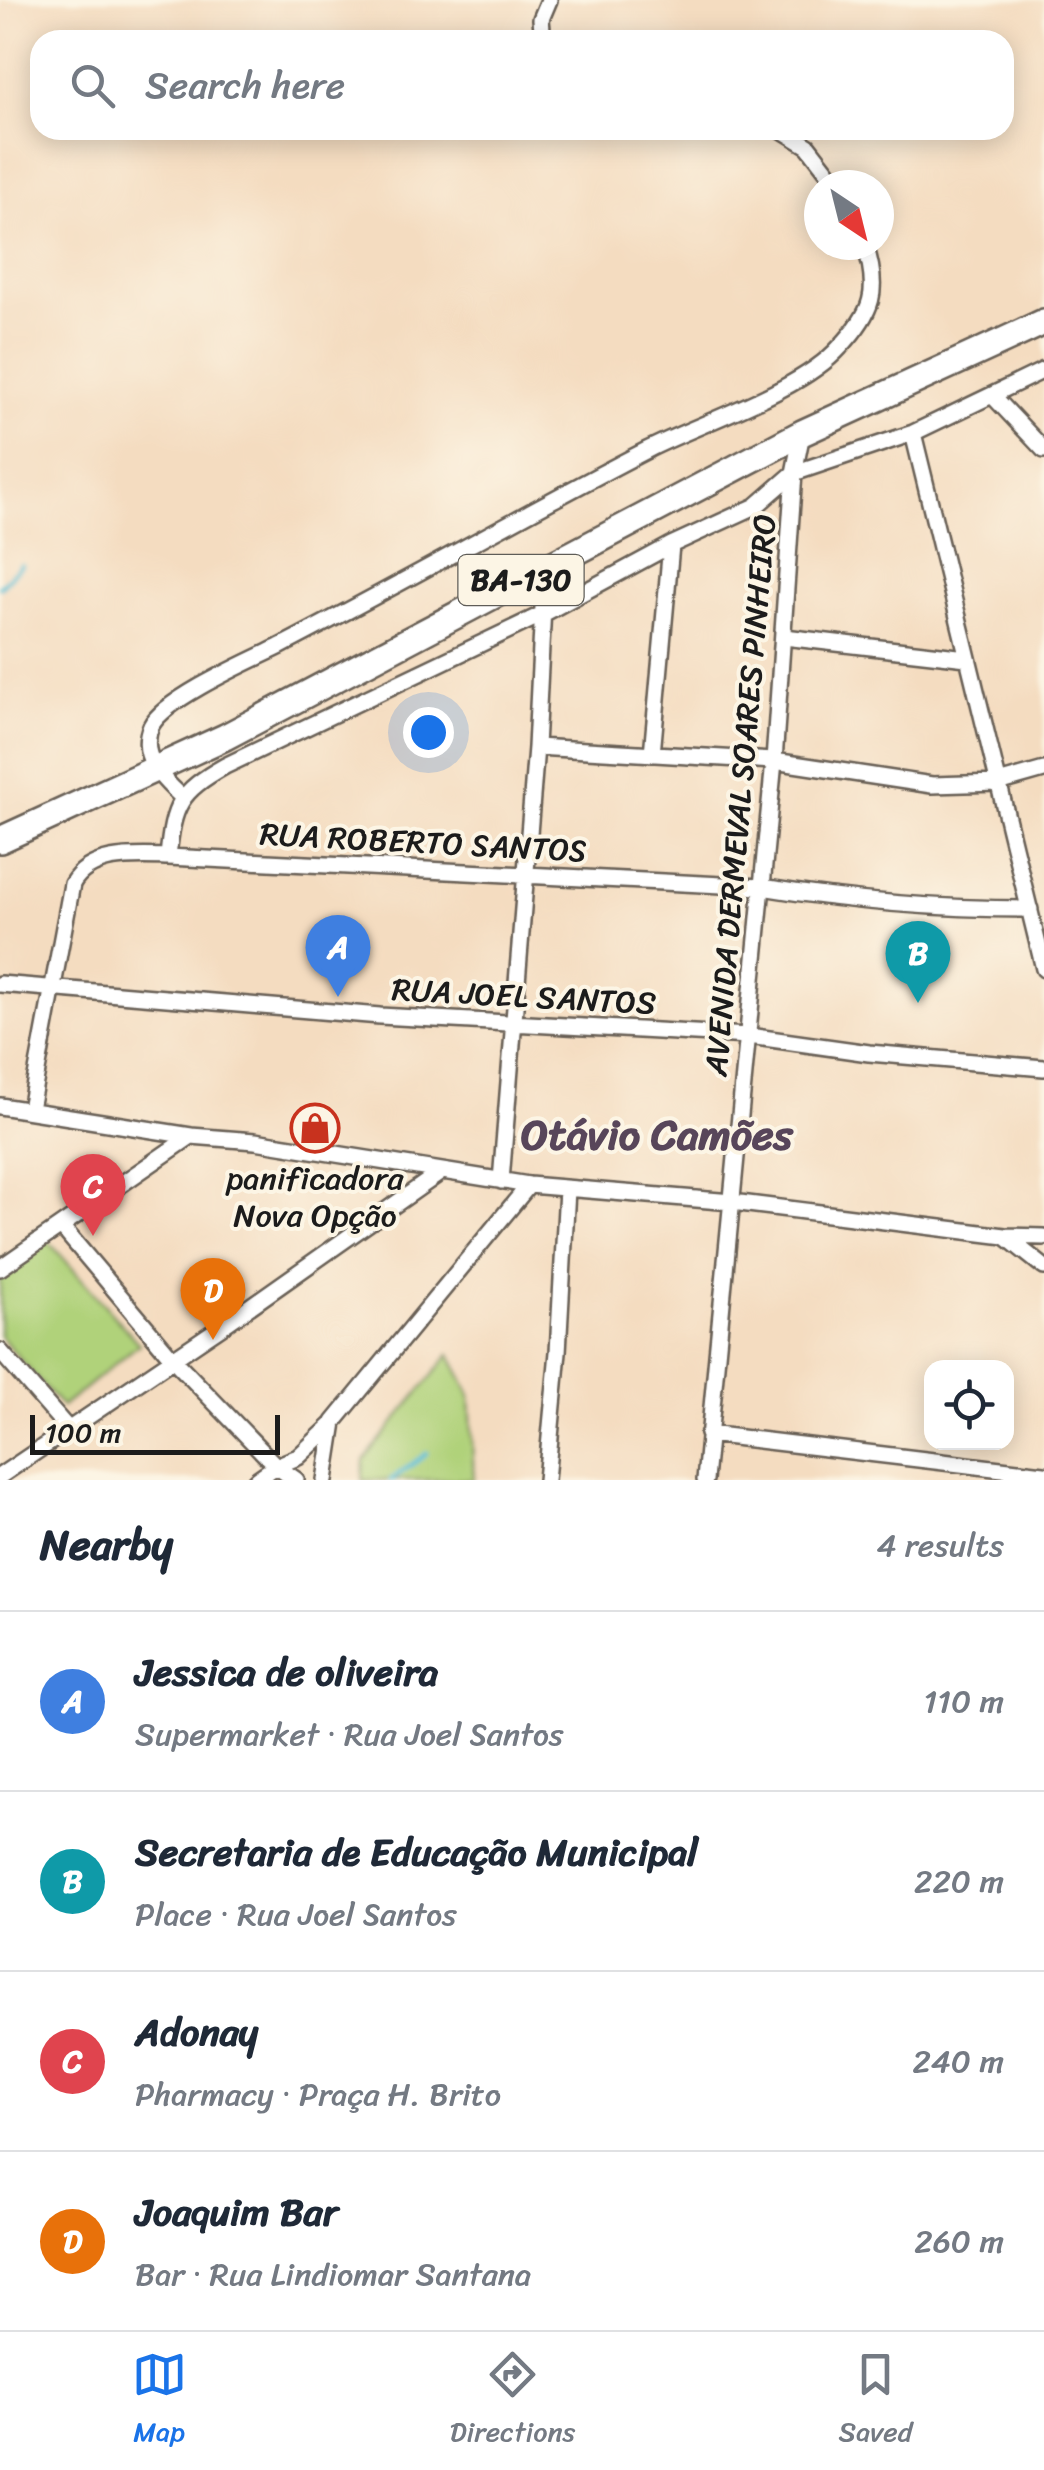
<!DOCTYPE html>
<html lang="en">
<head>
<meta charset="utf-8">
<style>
	:root { --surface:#fff; --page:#f2f2f3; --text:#1f2937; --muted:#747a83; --line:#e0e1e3; --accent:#1a73e8 }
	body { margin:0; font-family:Sriracha,sans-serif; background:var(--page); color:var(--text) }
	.controls { position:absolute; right:30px; bottom:30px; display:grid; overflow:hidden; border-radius:20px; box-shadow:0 5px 25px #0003 }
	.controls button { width:90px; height:90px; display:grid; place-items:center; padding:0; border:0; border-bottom:2px solid var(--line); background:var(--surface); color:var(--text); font:50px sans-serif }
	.compass { position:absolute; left:804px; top:170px; width:90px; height:90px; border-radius:50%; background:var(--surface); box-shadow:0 5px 25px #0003; rotate:145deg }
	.scale { position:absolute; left:30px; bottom:25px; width:250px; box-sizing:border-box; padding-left:10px; border:5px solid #1c1c1c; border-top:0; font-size:28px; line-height:35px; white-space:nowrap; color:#1c1c1c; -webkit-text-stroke:8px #fcf5e5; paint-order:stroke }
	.you { position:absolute; left:428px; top:732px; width:35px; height:35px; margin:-25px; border:8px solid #fff; border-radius:50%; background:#1a73e8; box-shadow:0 0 0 15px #1a73e833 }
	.badge { display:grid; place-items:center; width:65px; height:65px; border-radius:50%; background:var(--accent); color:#fff; font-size:32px; font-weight:700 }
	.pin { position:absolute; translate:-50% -82px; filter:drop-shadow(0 2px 5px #0008) }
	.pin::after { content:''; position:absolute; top:52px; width:35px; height:30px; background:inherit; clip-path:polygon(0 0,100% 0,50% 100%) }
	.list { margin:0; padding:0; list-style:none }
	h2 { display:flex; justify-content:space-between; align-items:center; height:130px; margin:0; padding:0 40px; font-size:42px }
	h2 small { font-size:32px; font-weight:400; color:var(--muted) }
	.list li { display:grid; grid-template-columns:65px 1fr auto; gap:30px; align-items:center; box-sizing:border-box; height:180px; padding:0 40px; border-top:2px solid var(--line) }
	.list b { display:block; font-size:38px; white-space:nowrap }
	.list p { margin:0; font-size:32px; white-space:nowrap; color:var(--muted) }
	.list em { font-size:32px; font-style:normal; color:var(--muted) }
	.icon { flex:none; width:55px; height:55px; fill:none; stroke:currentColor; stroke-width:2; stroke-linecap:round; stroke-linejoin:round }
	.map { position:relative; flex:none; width:1044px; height:1480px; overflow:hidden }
	.search { position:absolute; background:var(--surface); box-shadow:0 5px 25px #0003; left:30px; right:30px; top:30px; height:110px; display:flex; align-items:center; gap:25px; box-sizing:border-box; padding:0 35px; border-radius:30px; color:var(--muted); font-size:38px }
	.sheet { height:850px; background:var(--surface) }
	nav { display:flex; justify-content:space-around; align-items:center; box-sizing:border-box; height:140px; border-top:2px solid var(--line); background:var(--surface); font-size:28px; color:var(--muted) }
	nav a { display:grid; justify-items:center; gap:5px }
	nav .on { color:var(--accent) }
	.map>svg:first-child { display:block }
	.green { fill:#b0d27a; stroke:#66774b; stroke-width:2.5 }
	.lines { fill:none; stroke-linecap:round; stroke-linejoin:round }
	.stream { stroke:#54bbd2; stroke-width:5 }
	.minor-casing { stroke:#685f55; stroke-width:20 }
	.trunk-casing { stroke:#685f55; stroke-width:30 }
	.minor { stroke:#fff; stroke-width:15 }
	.trunk { stroke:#fff; stroke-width:25 }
	.labels { text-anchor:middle; stroke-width:8; stroke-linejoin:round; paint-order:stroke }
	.shield { fill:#fcf5e5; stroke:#5f5d58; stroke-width:2.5 }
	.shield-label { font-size:30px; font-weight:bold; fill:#1c1c1c }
	.street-label { font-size:32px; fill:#1c1c1c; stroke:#fcf5e5 }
	.poi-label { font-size:32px; fill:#1c1c1c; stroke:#fcf5e5 }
	.district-label { font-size:42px; font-weight:bold; fill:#58465a; stroke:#fcf5e5 }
</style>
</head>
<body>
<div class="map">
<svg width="1044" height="1480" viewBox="0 0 1044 1480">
	<rect width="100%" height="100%" fill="#fcf5e5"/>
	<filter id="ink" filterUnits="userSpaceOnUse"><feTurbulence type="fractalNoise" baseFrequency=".01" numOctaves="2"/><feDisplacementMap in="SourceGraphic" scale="20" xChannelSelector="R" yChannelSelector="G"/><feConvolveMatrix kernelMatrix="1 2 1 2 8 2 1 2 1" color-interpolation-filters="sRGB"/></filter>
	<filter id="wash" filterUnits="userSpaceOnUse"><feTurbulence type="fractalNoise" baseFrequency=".0048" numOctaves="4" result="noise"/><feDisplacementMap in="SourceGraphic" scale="40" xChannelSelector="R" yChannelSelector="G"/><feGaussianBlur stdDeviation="2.25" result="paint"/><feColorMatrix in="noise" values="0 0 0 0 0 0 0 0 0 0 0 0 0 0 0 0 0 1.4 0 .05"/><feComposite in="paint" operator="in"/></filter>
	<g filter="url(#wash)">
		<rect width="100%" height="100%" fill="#f4dcc0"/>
		<path class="green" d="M43 1235 139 1344 62 1407 0 1336V1266Z
			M450 1354 470 1395 474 1480H362L364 1460Z"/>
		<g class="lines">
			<path class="stream" d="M0 587 21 565
				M391 1480 426 1454"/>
		</g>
	</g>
	<g filter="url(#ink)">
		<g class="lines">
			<g class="minor-casing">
				<path id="minor" d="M543 40 541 19 549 0
					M782 130 808 146 838 185
					M994 397 1044 450
					M913 433 1044 969
					M784 637 967 658
					M536 747 774 761 932 785 998 783 1044 770
					M652 754 671 545
					M182 797C162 779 138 756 151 726 164 699 250 661 279 647 403 583 523 514 647 450 702 422 801 391 840 347 873 312 880 291 865 245
					M168 857C173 805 179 792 225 766L545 613 671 545 756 506 794 473 913 433 1044 370
					M0 984 380 1016 749 1036 869 1053 1044 1068
					M0 1106 191 1136 255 1141 529 1185 732 1202 1005 1236 1044 1237
					M30 1109 72 884C90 852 136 856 168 857L762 887C852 902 939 909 1030 909
					M501 1181 536 747 545 567
					M61 1226 173 1359 276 1466 296 1480
					M1005 1236 1044 1267
					M0 1268 191 1136
					M0 1351 68 1429
					M708 1434 1044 1474
					M0 1476 228 1322 441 1172
					M256 1480 276 1466 298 1457 333 1424
					M325 1480 334 1422 529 1185
					M546 1480 558 1352 567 1189
					M705 1480 774 761 794 473 802 433"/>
			</g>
			<g class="trunk-casing">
				<path id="trunk" d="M0 840 225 737 802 433 1044 322"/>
			</g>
			<use href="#minor" class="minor"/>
			<use href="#trunk" class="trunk"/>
		</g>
	</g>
	<defs>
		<g id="shop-ring" transform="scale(2.5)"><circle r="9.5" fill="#fcf5e5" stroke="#c8321e" stroke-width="1.5"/><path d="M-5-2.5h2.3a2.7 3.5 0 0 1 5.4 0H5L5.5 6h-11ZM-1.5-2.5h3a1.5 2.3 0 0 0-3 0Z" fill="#c8321e"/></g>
	</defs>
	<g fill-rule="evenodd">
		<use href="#shop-ring" x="315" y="1128"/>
	</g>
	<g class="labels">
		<rect class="shield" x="458.5" y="555" width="125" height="50" rx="8"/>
		<g class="shield-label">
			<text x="521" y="590">BA-130</text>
		</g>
		<g class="street-label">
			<text transform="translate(740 795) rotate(-85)" y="11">AVENIDA DERMEVAL SOARES PINHEIRO</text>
			<text transform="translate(423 842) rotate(3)" y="11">RUA ROBERTO SANTOS</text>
			<text transform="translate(524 996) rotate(3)" y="11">RUA JOEL SANTOS</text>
		</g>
		<g class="poi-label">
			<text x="315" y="1189">panificadora<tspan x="315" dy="37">Nova Opção</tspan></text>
		</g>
		<g class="district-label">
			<text x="657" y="1149">Otávio Camões</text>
		</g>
	</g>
</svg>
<div class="controls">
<button><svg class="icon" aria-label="locate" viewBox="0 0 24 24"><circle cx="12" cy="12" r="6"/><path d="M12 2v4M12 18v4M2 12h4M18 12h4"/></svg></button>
</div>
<svg class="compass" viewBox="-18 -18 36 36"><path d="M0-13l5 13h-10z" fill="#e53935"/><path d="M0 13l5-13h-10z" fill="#747a83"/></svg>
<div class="scale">100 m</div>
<div class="you"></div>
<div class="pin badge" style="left:338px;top:997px;background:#3f7fe0">A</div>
<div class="pin badge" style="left:918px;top:1003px;background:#0f9aa8">B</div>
<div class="pin badge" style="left:93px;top:1236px;background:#e0444e">C</div>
<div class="pin badge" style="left:213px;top:1340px;background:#e8710a">D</div>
<div class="search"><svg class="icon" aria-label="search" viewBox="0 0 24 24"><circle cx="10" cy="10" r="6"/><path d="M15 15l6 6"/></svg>Search here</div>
</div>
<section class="sheet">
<h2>Nearby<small>4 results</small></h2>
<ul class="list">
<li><span class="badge" style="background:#3f7fe0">A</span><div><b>Jessica de oliveira</b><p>Supermarket · Rua Joel Santos</p></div><em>110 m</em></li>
<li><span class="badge" style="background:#0f9aa8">B</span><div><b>Secretaria de Educação Municipal</b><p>Place · Rua Joel Santos</p></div><em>220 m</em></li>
<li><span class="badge" style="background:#e0444e">C</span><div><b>Adonay</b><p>Pharmacy · Praça H. Brito</p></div><em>240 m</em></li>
<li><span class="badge" style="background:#e8710a">D</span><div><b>Joaquim Bar</b><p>Bar · Rua Lindiomar Santana</p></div><em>260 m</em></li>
</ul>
</section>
<nav>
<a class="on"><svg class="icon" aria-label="map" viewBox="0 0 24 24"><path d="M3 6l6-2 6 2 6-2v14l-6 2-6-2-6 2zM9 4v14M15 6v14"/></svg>Map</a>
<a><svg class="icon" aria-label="directions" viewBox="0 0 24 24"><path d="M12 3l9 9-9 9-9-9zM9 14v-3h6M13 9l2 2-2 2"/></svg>Directions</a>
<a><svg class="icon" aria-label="saved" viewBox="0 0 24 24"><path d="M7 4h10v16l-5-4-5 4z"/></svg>Saved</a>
</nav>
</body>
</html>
